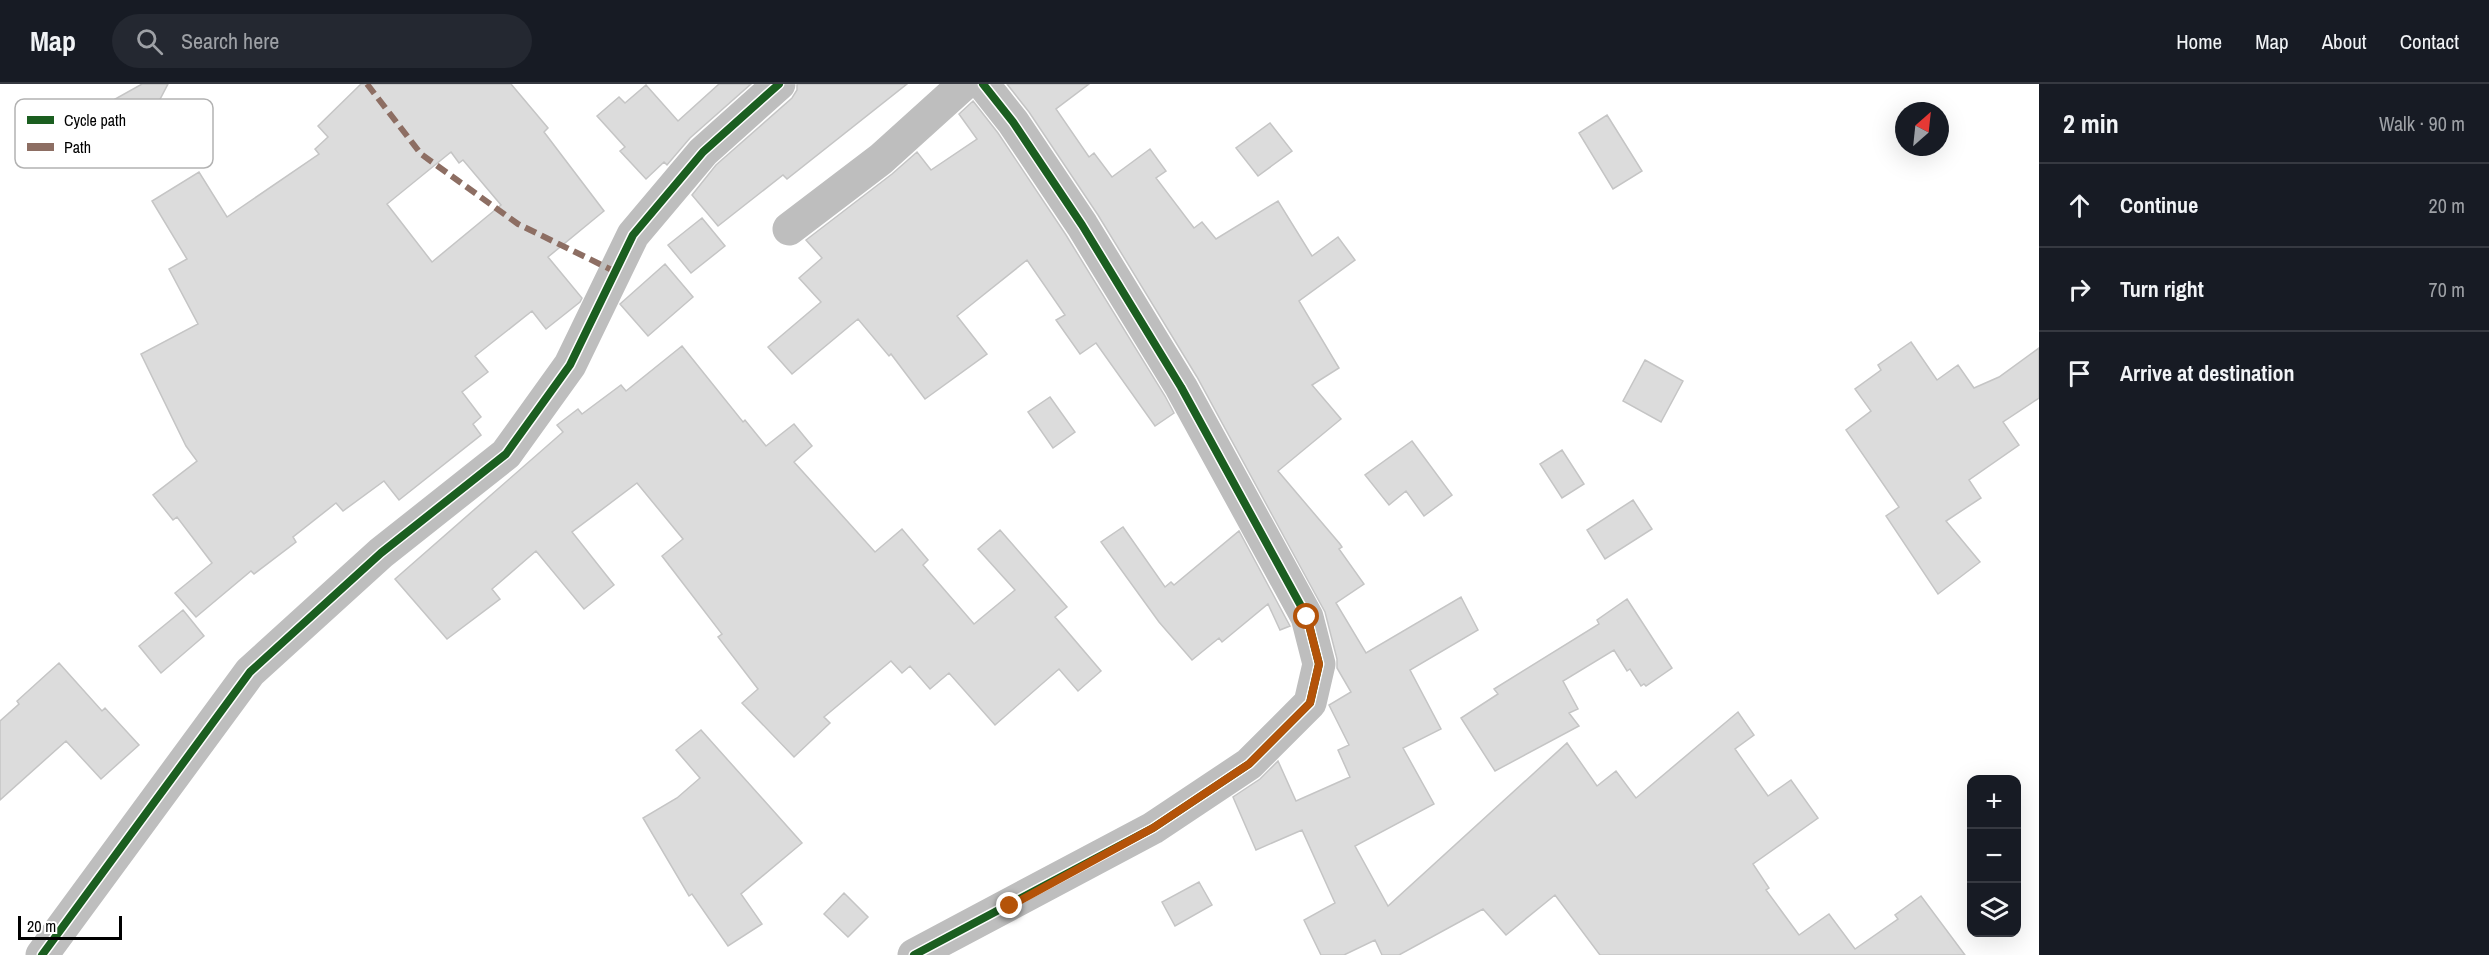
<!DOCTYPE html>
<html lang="en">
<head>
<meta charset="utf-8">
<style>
	:root { --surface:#171b24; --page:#242831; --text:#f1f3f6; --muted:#9ea1a6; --line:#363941 }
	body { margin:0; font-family:"Archivo Narrow",sans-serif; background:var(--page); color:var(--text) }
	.controls { position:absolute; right:18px; bottom:18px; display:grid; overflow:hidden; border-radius:12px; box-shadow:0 6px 24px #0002 }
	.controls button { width:54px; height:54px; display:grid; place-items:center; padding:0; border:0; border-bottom:2px solid var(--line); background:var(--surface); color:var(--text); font:30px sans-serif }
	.compass { position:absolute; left:1895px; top:18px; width:54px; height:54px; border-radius:50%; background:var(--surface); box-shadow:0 6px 24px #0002; rotate:27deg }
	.scale { position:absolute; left:18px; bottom:15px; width:104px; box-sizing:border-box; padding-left:6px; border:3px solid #000; border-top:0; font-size:16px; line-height:21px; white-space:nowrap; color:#000; -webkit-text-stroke:4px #fff; paint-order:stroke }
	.stop { position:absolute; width:18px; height:18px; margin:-14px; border:4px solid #b45309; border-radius:50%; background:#fff }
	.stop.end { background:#b45309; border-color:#fff; box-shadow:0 2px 6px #0008 }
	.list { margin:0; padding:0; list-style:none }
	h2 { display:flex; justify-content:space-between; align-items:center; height:78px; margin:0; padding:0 24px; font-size:26px }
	h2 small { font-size:20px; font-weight:400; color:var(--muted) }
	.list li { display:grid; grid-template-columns:39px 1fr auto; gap:18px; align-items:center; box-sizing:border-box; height:84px; padding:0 24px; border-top:2px solid var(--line) }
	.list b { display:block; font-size:22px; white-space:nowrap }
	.list em { font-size:20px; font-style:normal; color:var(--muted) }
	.icon { flex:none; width:33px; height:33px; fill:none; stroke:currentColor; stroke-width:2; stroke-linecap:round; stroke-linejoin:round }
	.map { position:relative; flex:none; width:2039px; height:871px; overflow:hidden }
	header { display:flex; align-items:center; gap:36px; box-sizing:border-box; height:84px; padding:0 30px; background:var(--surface); border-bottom:2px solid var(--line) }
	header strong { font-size:28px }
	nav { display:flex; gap:33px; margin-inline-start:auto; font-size:21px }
	.search { width:420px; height:54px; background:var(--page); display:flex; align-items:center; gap:15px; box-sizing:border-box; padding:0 21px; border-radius:33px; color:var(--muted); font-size:22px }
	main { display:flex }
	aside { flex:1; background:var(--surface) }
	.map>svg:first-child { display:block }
	.building { fill:#dcdcdc; stroke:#c5c5c5; stroke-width:1.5; fill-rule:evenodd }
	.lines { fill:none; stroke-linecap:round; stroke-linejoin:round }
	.minor { stroke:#bebebe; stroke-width:33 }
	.tertiary { stroke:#bebebe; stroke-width:33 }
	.quiet { stroke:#8d6e63; stroke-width:6; stroke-dasharray:12 6; stroke-linecap:butt }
	.cycleway-casing { stroke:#fff; stroke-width:11 }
	.cycleway { stroke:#1b5e20; stroke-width:8 }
	.route { stroke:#b45309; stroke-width:8 }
	.key { fill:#fff; stroke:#b2b2b2; stroke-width:1.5 }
	.key-label { font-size:16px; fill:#000 }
</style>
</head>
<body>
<header>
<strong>Map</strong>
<div class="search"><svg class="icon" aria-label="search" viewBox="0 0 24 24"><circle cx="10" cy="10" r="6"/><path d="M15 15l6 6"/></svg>Search here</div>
<nav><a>Home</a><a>Map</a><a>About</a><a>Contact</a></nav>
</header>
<main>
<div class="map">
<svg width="2039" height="871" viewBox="0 0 2039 871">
	<rect width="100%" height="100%" fill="#fff"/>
	<path class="building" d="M142 0H168L156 23 166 40 121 64 99 24Z
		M361 0H511L548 44 544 48 604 127 548 173 582 214 580 218 546 245 532 227 475 272 488 288 462 308 481 333 473 340 481 351 399 416 384 397 343 427 336 419 293 453 296 458 254 490 251 487 196 533 175 509 212 479 177 433 173 436 153 411 197 377 186 362 141 270 198 240 169 185 187 175 152 117 199 88 227 133 319 70 315 65 328 53 318 42ZM451 68 459 79 463 76 501 121 432 178 387 120Z
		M719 0H751L690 54 667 81 664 78 646 95 620 67 625 63 597 32 619 13 625 19 646 1 678 37Z
		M797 0H907L787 95 783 91 718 142 692 111 716 81 792 14 797 6Z
		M1007 0H1089L1056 25 1089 73 1094 69 1112 93 1150 65 1166 87 1156 94 1194 144 1202 138 1216 155 1278 117 1312 172 1338 153 1355 176 1299 217 1339 284 1312 301 1341 335 1278 387 1340 460 1342 463 1339 465 1364 500 1336 519 1366 569 1461 513 1478 546 1410 586 1441 645 1403 664 1434 720 1355 762 1388 822 1567 659 1597 702 1616 687 1636 714 1738 628 1754 651 1735 665 1768 712 1791 696 1818 734 1753 780 1769 804 1766 806 1799 851 1829 830 1855 865 1898 835 1895 831 1921 812 1965 871H1600L1555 811 1506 851 1483 825 1399 871H1382L1375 856 1344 871H1321L1304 836 1335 819 1302 746 1256 766 1233 713 1260 695 1278 677 1296 717 1350 693 1338 666 1349 661 1329 621 1351 608 1337 584V575L1325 528 1197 293 1098 131 1029 28Z
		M973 17 998 49 1066 151 1165 312 1174 329 1155 342 1096 259 1080 270 1056 236 1065 231 1027 176 957 232 987 270 925 315 891 270 889 272 858 235 792 290 768 263 821 218 799 194 822 174 806 156 892 90 917 68 931 86 977 55 959 30Z
		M1607 31 1642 87 1613 105 1579 49Z
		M1270 39 1292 67 1258 92 1236 64Z
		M702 134 725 162 691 189 668 161Z
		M665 180 693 213 648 252 620 220Z
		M1911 258 1937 296 1958 281 1974 304 1999 293 2039 264V314L2003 338 2019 361 1969 396 1981 414 1946 437 1980 478 1938 510 1886 432 1899 423 1846 346 1871 327 1855 305 1881 286 1878 281Z
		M682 262 743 338 745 336 766 362 794 340 812 362 794 378 875 468 902 445 928 476 923 481 974 540 1015 506 978 465 1000 446 1067 523 1055 533 1101 587 1078 607 1059 585 995 641 949 589 930 605 910 582 902 589 891 577 824 633 830 639 794 673 742 619 758 605 718 553 722 550 662 472 683 455 637 399 572 448 614 501 584 525 536 467 492 505 500 515 447 555 395 495 563 348 557 341 578 325 582 330 621 301 626 307Z
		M1645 276 1683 297 1661 338 1623 317Z
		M1050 313 1075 348 1053 364 1028 328Z
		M1412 357 1452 411 1424 432 1406 407 1389 421 1365 391Z
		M1562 366 1584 400 1562 414 1540 380Z
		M1633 416 1652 445 1605 475 1587 446Z
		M1123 443 1165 503 1171 498 1174 501 1239 447 1290 542 1280 546 1268 520 1222 558 1219 554 1192 576 1159 538 1101 458Z
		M1627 515 1672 584 1646 602 1644 600 1641 602 1630 585 1627 587 1614 566 1563 597 1578 625 1569 629 1579 642 1495 687 1461 634 1498 610 1494 605 1599 540 1597 536Z
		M183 526 204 552 161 589 139 562Z
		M59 579 102 627 105 624 139 661 101 695 66 657 0 716V637L19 620 17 617Z
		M701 646 802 759 741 810 762 840 728 862 692 810 689 812 643 734 677 714 700 694 676 666Z
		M1199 798 1212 821 1175 842 1162 818Z
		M844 809 868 833 848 853 824 830Z"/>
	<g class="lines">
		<path class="minor" d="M789 145 881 75 964 0
			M914 871 1153 744 1249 680 1310 619 1319 580 1307 533 1181 303 1082 141 1013 38 983 0"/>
		<path class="tertiary" d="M42 871 250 588 381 469 506 370 570 281 633 151 703 68 779 0"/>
		<path class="quiet" d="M367 0 421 70 518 140 616 188"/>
		<g class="cycleway-casing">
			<path id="cycleway" d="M42 871 250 588 381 469 506 370 570 281 633 151 703 68 779 0
				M914 871 1153 744 1249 680 1310 619 1319 580 1307 533 1181 303 1082 141 1013 38 983 0"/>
		</g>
		<use href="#cycleway" class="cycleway"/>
	</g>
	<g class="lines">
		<path class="route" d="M1010 822 1153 744 1249 680 1310 619 1319 580 1307 533"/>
	</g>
	<rect x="15" y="15" width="198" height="69" rx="9" class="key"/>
	<rect x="27" y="32" width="27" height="8" fill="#1b5e20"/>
	<rect x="27" y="59" width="27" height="8" fill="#8d6e63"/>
	<g class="key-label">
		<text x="64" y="42">Cycle path</text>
		<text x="64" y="69">Path</text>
	</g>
</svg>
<div class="controls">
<button>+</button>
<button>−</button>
<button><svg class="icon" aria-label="layers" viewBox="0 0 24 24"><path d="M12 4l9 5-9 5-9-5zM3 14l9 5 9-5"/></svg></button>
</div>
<svg class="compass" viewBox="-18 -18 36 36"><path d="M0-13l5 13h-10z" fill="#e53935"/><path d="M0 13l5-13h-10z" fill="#9ea1a6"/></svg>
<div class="scale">20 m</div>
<div class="stop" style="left:1307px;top:533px"></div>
<div class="stop end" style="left:1010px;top:822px"></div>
</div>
<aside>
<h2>2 min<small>Walk · 90 m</small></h2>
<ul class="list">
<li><svg class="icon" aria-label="ahead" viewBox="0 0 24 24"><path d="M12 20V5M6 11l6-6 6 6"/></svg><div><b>Continue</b></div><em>20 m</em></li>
<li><svg class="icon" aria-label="right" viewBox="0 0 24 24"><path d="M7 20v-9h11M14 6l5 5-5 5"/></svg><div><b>Turn right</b></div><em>70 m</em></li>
<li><svg class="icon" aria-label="arrive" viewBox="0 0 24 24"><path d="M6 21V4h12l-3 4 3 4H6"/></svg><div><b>Arrive at destination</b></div></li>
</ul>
</aside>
</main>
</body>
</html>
